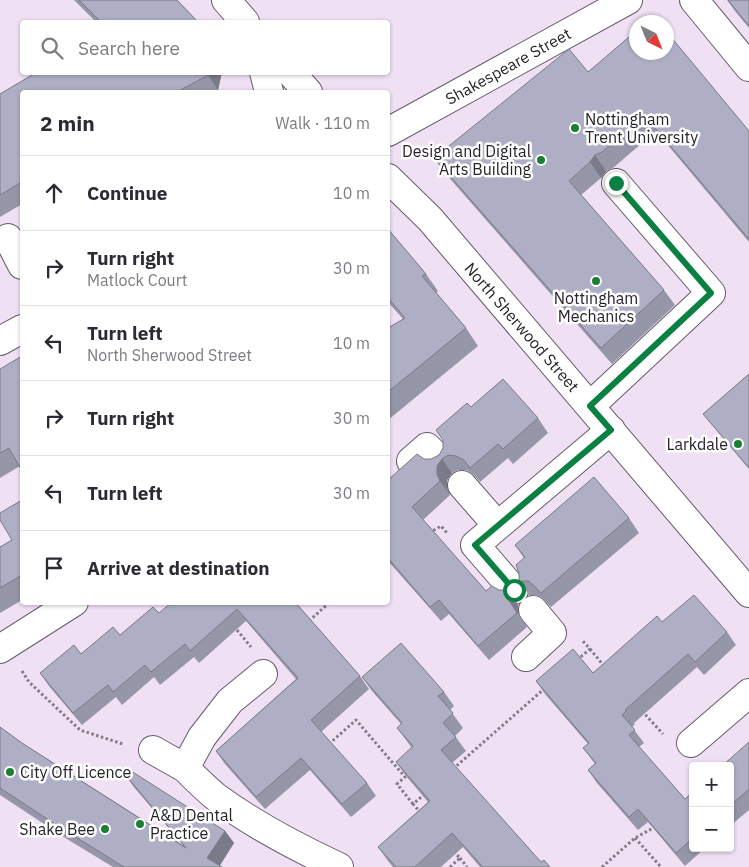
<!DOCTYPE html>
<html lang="en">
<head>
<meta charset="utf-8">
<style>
	:root { --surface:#fff; --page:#f2f2f3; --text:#2b2b33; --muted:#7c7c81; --line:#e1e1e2 }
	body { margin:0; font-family:"IBM Plex Sans",sans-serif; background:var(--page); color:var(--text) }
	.controls { position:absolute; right:15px; bottom:15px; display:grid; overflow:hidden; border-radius:5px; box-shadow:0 1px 4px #0004 }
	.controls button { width:45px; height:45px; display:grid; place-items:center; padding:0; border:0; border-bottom:1px solid var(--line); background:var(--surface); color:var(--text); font:25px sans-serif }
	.compass { position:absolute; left:629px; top:15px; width:45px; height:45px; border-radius:50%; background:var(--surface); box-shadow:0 1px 4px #0004; rotate:137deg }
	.stop { position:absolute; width:15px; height:15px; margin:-11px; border:4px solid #0b8043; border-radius:50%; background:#fff }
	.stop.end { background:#0b8043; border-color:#fff; box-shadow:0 1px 5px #0008 }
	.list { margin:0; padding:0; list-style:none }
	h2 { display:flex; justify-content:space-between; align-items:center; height:65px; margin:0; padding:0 20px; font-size:21px }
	h2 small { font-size:16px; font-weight:400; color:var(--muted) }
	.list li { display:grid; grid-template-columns:32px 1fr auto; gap:15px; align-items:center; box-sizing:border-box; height:75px; padding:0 20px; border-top:1px solid var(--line) }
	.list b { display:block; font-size:19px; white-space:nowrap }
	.list p { margin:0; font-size:16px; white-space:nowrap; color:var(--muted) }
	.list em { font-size:16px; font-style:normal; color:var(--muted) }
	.icon { flex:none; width:28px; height:28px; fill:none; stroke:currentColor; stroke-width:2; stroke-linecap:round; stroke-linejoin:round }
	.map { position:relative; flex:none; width:749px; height:867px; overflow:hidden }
	.search { position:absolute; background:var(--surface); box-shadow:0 1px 4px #0004; left:20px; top:20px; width:370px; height:55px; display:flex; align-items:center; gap:12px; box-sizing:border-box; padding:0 18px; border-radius:5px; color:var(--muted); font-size:19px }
	.panel { position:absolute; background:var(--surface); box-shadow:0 1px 4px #0004; left:20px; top:90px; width:370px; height:515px; border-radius:5px }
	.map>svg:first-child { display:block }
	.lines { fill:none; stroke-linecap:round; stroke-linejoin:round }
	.minor-casing { stroke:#675a6b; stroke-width:30 }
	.major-casing { stroke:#675a6b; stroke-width:30 }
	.path { stroke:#847b88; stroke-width:3; stroke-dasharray:2.5 2.5; stroke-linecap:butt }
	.minor { stroke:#fff; stroke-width:28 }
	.major { stroke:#fff; stroke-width:28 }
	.wall { fill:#9696a9 }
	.shaded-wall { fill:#7a7a89 }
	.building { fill:#aeafc4; stroke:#7a7a89 }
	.route { stroke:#0b8043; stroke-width:6 }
	.poi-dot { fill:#1b7f32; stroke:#fff; stroke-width:2 }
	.labels { text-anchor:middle; stroke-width:5; stroke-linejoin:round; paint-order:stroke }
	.street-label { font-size:16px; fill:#28232a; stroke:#fff }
	.poi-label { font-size:16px; fill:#28232a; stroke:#fff; text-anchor:start }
</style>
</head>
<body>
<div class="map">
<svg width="749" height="867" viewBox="0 0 749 867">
	<rect width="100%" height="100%" fill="#efe0f4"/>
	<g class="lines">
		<g class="minor-casing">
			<path id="minor" d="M694 0 749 67
				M388 132 628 0
				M388 178 430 219 749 593
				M8 238 22 265
				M590 406 711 293 616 183
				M411 461 427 447 438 458
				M462 485 497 525
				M514 590 475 545 611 430
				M0 649 74 602
				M526 657 552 633 533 610
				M263 674 230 701 202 737 185 768C195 778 205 788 216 797 254 825 296 847 339 867
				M691 743 749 693
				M153 750 185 768"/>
		</g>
		<g class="major-casing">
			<path id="major" d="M226 0 245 22
				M264 72 269 92
				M290 72 308 92
				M0 341 22 329"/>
		</g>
		<path class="path" d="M429 533 441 526 447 533
			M309 621 330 602
			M237 630 251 647
			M590 649 604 666
			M577 660 590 649 582 640
			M22 671 29 682 80 730 123 744
			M642 711 663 734
			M329 744 356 720 405 777 397 784 413 804
			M453 769 544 689
			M421 813 413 804 426 793
			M635 838 661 867
			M460 858 467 867
			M450 867 460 858 454 852
			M602 867 635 838 653 828"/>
		<use href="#minor" class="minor"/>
		<use href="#major" class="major"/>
	</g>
	<path class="wall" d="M74 0H177L198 22H96Z
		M727 0H749V28L735 11Z
		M37 72H222L218 90 214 92H22V204L0 217V94Z
		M588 72 749 131V242L656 131 613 168 606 171 601 178 581 195 664 290 675 305 612 364 445 173 434 158Z
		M388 229 426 274 438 291 436 293 466 328 478 346 388 420V328L403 319 388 302Z
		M0 369 20 466 0 478Z
		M749 374V469L703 414Z
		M471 407 538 418 548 433 513 464 508 458 480 482 474 475 467 470H458L452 473 447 480V488L450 495 423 520 486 591 508 590 518 605V613L527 627 489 660 449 614 441 621 388 561V480L424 459H431L439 455Z
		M22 500V600L0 613V547L12 540Z
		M629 518 639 533 551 607 539 596 529 595 519 581 524 558 515 545Z
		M295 602 360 676 369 689 321 732 367 783 376 796 351 817 310 770 265 809 225 764 216 751 296 679 246 621 199 663 194 657 160 685 154 677 122 705 116 697 82 725 49 686 40 673 120 635 159 613Z
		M662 622 727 632 736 645 704 675 697 667 634 723 635 724 632 727 644 743 639 747 685 799 693 792V848H705L685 866 648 822 638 830 597 783 588 770 595 764 583 748 588 744 545 694 536 681 593 673Z
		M362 677 444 692 454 706 450 710 463 728 455 736 466 751 452 763 541 862 550 867H480L463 847 441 867H393L388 861 378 847 428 802 406 776 396 762 412 748 397 728 401 724 372 691Z
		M0 727 22 743 183 845 133 786 124 773 225 831 234 843 219 866 222 867H113L67 839 0 795Z
		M749 742V810L730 826V766Z"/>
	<path class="shaded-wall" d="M208 72H222L218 90 208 75Z
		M595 155 606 171 601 178 590 162Z
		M442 459 452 473 447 480V488L450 495 440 481 437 474V466Z
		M508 590 518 605V613L527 627 508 599Z
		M225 831 234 843 219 867 207 858Z"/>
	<path class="building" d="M79 0H177L198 22H101Z
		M728 0H749V26Z
		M654 16 660 22H647Z
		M636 31V52H666V31L749 131V239L645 116 602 152 595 155 590 162 569 181 664 290 601 348 434 158 569 49 588 72Z
		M37 72H208V75L177 92H22V182L0 195V94Z
		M388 229 426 274 422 276 466 328 388 392V328L405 318 388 298Z
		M22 356V471L9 448 0 453V369Z
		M749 374V468L703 414Z
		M503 379 538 418 503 449 498 444 470 468 464 460 456 456 448 455 442 459 437 466V474L440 481 412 507 486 591 492 586 499 590H508V599L517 613 478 646 439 600 430 607 388 558V480L417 454 424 459H431L439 455 443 448V440L436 430 467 403 471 407Z
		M594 477 629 518 541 593 529 581H519V573L516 565 525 557 515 545Z
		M22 500V575L0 588V547L12 540 0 520V513Z
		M694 595 727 632 695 662 688 654 625 710 626 711 622 715 635 730 629 735 685 799 693 792V838L676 853 638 809 629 817 588 770 596 763 583 748 589 743 536 681 573 649 593 673 657 616 662 622Z
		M172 602H295L360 676 311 720 367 783 342 804 301 758 256 797 216 751 298 678 237 609 190 651 185 644 151 672 145 665 113 692 108 685 73 713 40 673 74 645 81 654 113 627 120 635 153 607 159 613Z
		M401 643 444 692 438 696 453 713 443 723 456 737 441 750 541 862 544 860 550 867H483L452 833 415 867H396L378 847 430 801 396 762 413 746 397 728 402 723 362 677Z
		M0 727 22 743 186 848 124 773 128 769 225 831 207 858 222 867H124L58 826 0 788Z
		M749 742V789L730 806V766H722Z"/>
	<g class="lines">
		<path class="route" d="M514 590 475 545 611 430 590 406 711 293 616 183"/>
	</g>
	<g class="poi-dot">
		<circle cx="575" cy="128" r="5"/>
		<circle cx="541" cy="160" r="5"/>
		<circle cx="596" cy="281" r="5"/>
		<circle cx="738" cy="444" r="5"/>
		<circle cx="10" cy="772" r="5"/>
		<circle cx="140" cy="824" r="5"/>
		<circle cx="105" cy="829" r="5"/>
	</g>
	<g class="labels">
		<g class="street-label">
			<text transform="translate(508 66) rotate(-29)" y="6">Shakespeare Street</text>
			<text transform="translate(522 327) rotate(49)" y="6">North Sherwood Street</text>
		</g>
		<g class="poi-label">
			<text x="585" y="125">Nottingham<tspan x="585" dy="18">Trent University</tspan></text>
			<text x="531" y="157" text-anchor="end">Design and Digital<tspan x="531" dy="18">Arts Building</tspan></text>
			<text x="596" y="304" text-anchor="middle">Nottingham<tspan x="596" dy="18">Mechanics</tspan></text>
			<text x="728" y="450" text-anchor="end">Larkdale</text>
			<text x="20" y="778">City Off Licence</text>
			<text x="150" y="821">A&amp;D Dental<tspan x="150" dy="18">Practice</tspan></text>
			<text x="95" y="835" text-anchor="end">Shake Bee</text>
		</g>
	</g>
</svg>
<div class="controls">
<button>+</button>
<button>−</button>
</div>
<svg class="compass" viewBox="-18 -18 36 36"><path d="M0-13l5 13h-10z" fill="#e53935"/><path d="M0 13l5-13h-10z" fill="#7c7c81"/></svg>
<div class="stop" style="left:514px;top:590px"></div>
<div class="stop end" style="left:616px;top:183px"></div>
<div class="search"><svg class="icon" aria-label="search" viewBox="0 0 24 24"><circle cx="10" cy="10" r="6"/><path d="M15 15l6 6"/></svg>Search here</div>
<section class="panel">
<h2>2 min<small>Walk · 110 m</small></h2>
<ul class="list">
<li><svg class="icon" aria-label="ahead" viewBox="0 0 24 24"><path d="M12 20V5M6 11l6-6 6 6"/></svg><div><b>Continue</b></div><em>10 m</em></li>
<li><svg class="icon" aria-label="right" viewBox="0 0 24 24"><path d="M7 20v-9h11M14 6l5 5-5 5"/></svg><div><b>Turn right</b><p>Matlock Court</p></div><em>30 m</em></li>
<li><svg class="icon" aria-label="left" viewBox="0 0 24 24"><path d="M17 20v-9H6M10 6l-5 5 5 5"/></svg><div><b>Turn left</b><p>North Sherwood Street</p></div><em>10 m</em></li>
<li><svg class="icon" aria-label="right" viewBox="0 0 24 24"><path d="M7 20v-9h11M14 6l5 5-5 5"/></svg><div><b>Turn right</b></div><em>30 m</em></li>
<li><svg class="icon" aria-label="left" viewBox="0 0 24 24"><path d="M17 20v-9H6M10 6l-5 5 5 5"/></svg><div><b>Turn left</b></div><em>30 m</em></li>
<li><svg class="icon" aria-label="arrive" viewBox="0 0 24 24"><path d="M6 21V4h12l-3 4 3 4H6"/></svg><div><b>Arrive at destination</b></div></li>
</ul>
</section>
</div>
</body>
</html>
